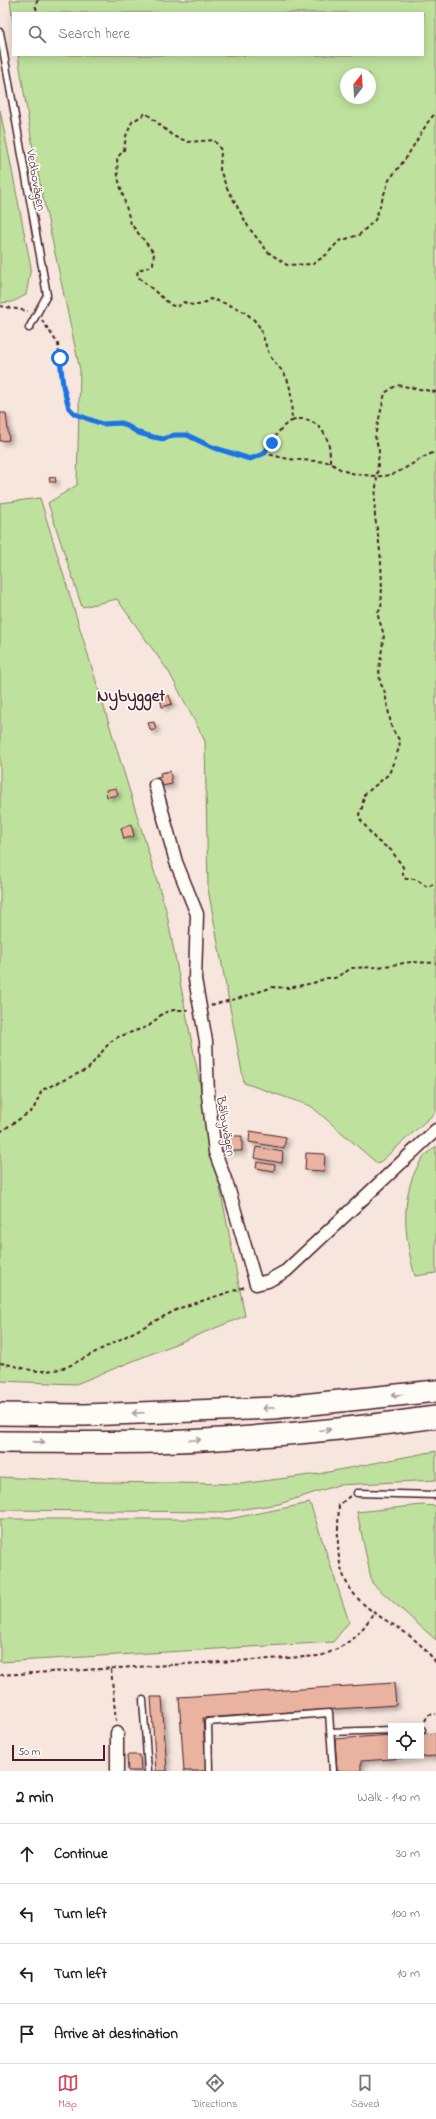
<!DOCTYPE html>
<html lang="en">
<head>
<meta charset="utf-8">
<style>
	:root { --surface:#fff; --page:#f2f2f2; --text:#202124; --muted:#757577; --line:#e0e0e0; --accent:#d1495b }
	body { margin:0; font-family:"Indie Flower",sans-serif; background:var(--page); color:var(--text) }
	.controls { position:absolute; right:12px; bottom:12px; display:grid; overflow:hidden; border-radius:0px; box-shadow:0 2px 10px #0003 }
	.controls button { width:36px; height:36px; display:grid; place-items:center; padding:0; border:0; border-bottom:1px solid var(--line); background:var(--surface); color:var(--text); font:20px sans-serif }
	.compass { position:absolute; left:340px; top:68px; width:36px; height:36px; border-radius:50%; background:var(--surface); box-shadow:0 2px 10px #0003; rotate:17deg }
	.scale { position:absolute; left:12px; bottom:10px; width:93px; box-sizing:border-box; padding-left:4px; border:2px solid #4a1f2b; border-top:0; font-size:11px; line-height:14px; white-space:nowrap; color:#4a1f2b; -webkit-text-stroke:3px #fdfcf7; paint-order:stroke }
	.stop { position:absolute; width:12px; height:12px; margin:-9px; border:3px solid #1a73e8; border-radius:50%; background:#fff }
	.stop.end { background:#1a73e8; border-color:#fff; box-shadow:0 1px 4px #0008 }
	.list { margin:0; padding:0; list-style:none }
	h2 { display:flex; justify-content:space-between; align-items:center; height:52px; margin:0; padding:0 16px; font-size:17px }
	h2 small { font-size:13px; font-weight:400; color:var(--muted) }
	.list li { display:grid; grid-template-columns:26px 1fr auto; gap:12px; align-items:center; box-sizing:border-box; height:60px; padding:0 16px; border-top:1px solid var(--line) }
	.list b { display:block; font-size:15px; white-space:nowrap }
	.list em { font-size:13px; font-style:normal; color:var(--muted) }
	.icon { flex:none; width:22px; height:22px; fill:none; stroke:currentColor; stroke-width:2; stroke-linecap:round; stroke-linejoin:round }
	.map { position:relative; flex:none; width:436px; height:1771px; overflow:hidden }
	.search { position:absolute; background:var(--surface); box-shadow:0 2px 10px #0003; left:12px; right:12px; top:12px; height:44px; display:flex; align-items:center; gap:10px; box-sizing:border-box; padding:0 14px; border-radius:0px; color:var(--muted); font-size:15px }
	.sheet { height:292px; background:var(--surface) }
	nav { display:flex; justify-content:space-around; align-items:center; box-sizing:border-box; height:56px; border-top:1px solid var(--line); background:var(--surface); font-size:11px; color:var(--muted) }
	nav a { display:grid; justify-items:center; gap:2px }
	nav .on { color:var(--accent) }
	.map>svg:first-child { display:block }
	.green { fill:#bee29d; stroke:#848064; fill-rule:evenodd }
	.building { fill:#e9b39f; stroke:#4a1f2b; filter:url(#shadow) }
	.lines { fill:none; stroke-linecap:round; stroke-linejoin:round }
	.lane-casing { stroke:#4a1f2b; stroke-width:9 }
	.street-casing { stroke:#4a1f2b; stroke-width:15 }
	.highway-casing { stroke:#4a1f2b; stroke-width:24 }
	.path { stroke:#4a1f2b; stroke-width:2; stroke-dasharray:4 3; stroke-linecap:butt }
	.lane { stroke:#fdfcf7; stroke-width:6 }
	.street { stroke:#fdfcf7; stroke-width:12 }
	.highway { stroke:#fdfcf7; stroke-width:21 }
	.oneway { stroke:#ac999b }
	.route { stroke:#1a73e8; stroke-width:5 }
	.labels { text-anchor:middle; stroke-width:3.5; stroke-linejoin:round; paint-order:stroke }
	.street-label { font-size:13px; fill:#4a1f2b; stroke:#fdfcf7 }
	.district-label { font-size:17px; font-weight:bold; fill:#4a1f2b; stroke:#fdfcf7 }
</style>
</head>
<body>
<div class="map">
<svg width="436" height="1771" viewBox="0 0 436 1771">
	<defs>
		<filter id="shadow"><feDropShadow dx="3.5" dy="3.5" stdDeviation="2" flood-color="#0004"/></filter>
	</defs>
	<rect width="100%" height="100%" fill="#f7e6dd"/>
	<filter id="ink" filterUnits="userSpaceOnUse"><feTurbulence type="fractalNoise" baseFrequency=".025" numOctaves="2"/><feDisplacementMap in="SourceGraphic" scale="8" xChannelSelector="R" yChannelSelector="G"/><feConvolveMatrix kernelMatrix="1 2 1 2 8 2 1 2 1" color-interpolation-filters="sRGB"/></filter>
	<g filter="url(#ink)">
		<path class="green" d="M10 0H436V1112L378 1164 311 1106 244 1083 208 889 205 741 169 672 117 599 82 607 48 503 77 485 80 370 34 155 18 55H423V13H13V22ZM346 74H370V98H346Z
			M0 110 31 267 26 295 12 302 0 303Z
			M40 498 166 910 245 1316 76 1384 0 1381V503Z
			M436 1146V1273L415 1276C405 1240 399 1198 419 1164 422 1157 431 1151 436 1146Z
			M436 1451V1480L338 1485 279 1504 223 1512 0 1510V1477L99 1482 240 1484 318 1474Z
			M310 1503 349 1622 333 1642 0 1662V1519H229Z
			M422 1505 436 1506V1640L372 1583 357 1512Z"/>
		<path class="building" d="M0 413H6L9 440 0 441Z
			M55 477 56 482H50L49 478Z
			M169 695 172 704 162 707 160 697Z
			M154 722 156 729 151 731 148 723Z
			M170 771 172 784 162 786V783L158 784 157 778 161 777 160 773Z
			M116 788 118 795 107 797 106 790Z
			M131 824 134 836 124 839 121 828Z
			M250 1131 286 1137 284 1148 249 1142Z
			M221 1136H242V1151H221Z
			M256 1147 283 1152 282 1163 254 1158Z
			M306 1153 325 1154 324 1171 305 1170Z
			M257 1162 275 1165 274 1171 256 1168Z
			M394 1683 396 1705 203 1718 206 1771H184L179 1697Z
			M151 1697H162L167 1771H156Z
			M436 1733V1756L361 1761V1771H337L335 1739 391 1735V1756H421V1734Z
			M127 1755H140L141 1771H128Z"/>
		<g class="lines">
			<g class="lane-casing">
				<path id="lane" d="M0 32 47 295 29 328
					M357 1493 436 1495
					M143 1700 148 1771
					M421 1730H422
					M330 1732 391 1730
					M209 1771 208 1722 329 1713 333 1771"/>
			</g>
			<g class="street-casing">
				<path id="street" d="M155 785 176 862 197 914 195 979 206 1041 208 1095 215 1152 228 1187 256 1284 268 1281 286 1271 436 1130
					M117 1733V1771"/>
			</g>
			<g class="highway-casing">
				<path id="highway" d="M0 1414 84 1415 273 1408 436 1391
					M0 1442C52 1442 103 1443 155 1442 249 1439 343 1430 436 1417"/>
			</g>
			<path class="path" d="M38 0 35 5 38 13
				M0 306 28 311
				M42 320 58 344 63 386 69 408 75 414 102 424 122 423 139 433 153 437 164 439 175 435H187L212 447 250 459C254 458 258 456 262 454 275 445 276 427 292 421 291 406 293 388 285 375 281 368 274 363 270 356 266 347 264 339 261 330 253 312 227 303 210 299 200 306 195 307 184 302L177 307 171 305 137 276 138 270 149 267 153 264 154 253 131 224 118 178 117 158 124 150 126 136 132 122 146 113 173 136 189 142 214 140 221 150 220 170 226 186 249 228 268 252 287 265 313 264 326 255 339 241 359 235 375 220 389 180 406 158 428 122 436 112
				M436 392 397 385 385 393 375 436 379 451 377 476C400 478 415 458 436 452
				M292 421C308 414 323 426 328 442 330 448 330 456 330 462 343 474 360 475 377 476 376 491 373 509 376 523 381 551 383 580 381 609L377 613 384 635 379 669 380 683 384 689 392 729 400 741 399 748 389 774 364 795 362 808 359 814 360 819 376 840 391 850 403 867V876L406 879H416L427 887 436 883
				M263 453 288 459 330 462
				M211 1005 240 998 273 987 288 988 313 983 327 978H335L352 968 378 967 411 962 436 963
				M0 1132 33 1110 42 1090 88 1069 110 1042 118 1037 149 1026 163 1013 174 1010H188
				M0 1363C31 1368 34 1376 67 1367L180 1308 245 1287
				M350 1496 339 1505C336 1561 335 1590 387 1621 406 1632 424 1645 436 1663
				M111 1669 116 1721
				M0 1675 320 1656C344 1648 361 1635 373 1613
				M425 1721 428 1715 436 1714"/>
			<use href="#lane" class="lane"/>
			<use href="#street" class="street"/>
			<use href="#highway" class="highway"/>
		</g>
		<defs><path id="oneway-shaft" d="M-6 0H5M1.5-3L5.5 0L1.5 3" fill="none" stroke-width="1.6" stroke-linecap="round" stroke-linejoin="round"/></defs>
		<g class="oneway">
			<use href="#oneway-shaft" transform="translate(397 1395) rotate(174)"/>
			<use href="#oneway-shaft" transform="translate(268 1408) rotate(177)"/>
			<use href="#oneway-shaft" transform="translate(138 1413) rotate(178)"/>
			<use href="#oneway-shaft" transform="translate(325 1430) rotate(-5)"/>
			<use href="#oneway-shaft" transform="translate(195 1440) rotate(-3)"/>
			<use href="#oneway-shaft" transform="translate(39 1442) rotate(1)"/>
		</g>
	</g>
	<g class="lines" filter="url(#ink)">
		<path class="route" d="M60 358 63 386 69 408 75 414 102 424 122 423 139 433 153 437 164 439 174 435H187L212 447 250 459 263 454 272 443"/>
	</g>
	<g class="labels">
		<g class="street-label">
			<text transform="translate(37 180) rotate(80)" y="5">Vedbovägen</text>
			<text transform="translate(227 1126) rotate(80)" y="5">Bälbyvägen</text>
		</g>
		<g class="district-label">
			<text x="131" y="701">Nybygget</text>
		</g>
	</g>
</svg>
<div class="controls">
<button><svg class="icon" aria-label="locate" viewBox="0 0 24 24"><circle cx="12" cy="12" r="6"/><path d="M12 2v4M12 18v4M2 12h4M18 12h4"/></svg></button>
</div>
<svg class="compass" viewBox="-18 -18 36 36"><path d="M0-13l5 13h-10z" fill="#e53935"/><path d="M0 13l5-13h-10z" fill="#757577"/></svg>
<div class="scale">50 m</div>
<div class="stop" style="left:60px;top:358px"></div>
<div class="stop end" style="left:272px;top:443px"></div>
<div class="search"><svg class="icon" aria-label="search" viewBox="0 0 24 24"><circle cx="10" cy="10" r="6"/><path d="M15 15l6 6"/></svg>Search here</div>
</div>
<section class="sheet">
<h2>2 min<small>Walk · 140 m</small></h2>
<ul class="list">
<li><svg class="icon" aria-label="ahead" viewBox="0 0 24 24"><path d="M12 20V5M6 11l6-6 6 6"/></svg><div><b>Continue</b></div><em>30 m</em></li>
<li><svg class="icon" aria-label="left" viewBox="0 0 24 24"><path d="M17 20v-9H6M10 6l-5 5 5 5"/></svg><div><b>Turn left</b></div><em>100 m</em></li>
<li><svg class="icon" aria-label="left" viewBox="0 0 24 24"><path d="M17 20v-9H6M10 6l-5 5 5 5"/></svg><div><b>Turn left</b></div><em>10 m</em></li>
<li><svg class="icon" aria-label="arrive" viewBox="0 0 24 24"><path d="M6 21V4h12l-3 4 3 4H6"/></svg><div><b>Arrive at destination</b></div></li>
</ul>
</section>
<nav>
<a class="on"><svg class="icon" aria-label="map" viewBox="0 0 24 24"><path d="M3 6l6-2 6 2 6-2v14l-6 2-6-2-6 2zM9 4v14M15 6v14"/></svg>Map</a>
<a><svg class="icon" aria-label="directions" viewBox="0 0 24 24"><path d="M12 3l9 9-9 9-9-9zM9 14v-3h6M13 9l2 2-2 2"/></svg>Directions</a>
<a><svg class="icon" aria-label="saved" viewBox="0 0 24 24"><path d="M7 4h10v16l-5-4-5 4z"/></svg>Saved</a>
</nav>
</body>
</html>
